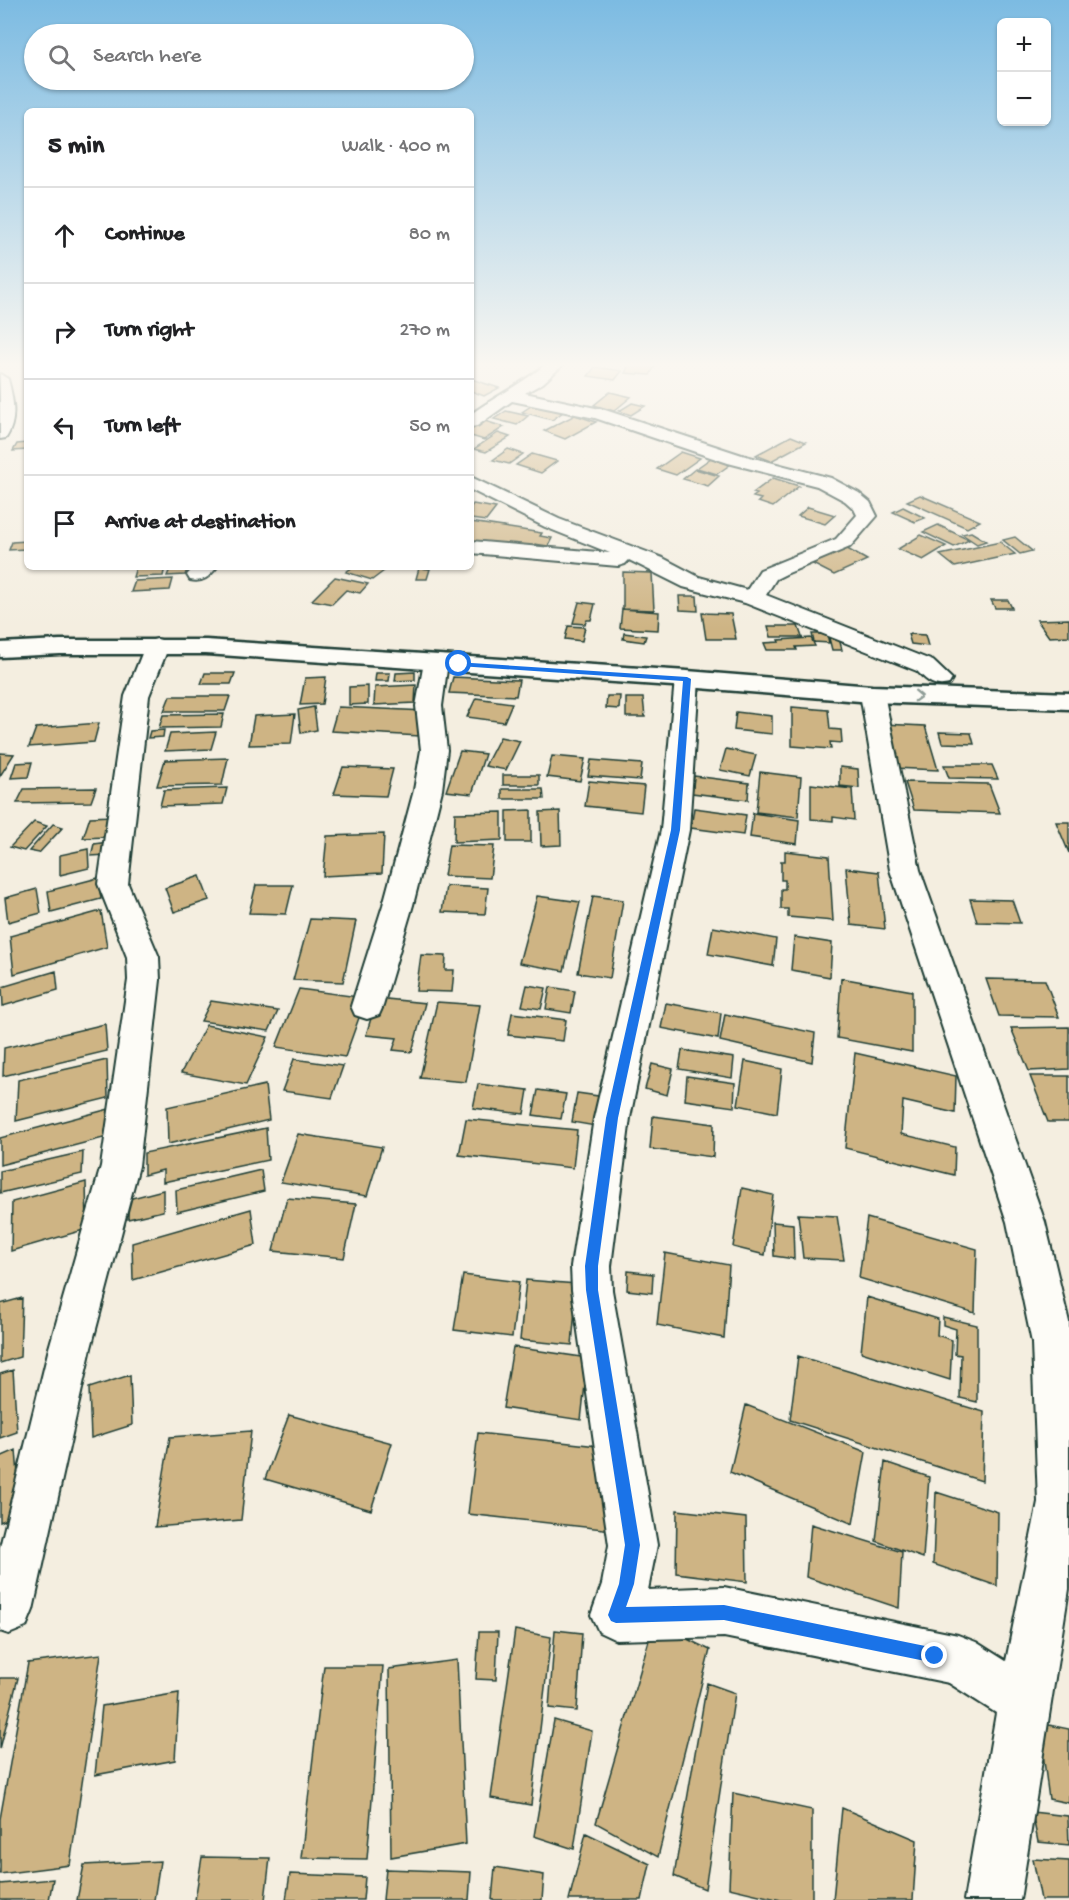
<!DOCTYPE html>
<html lang="en">
<head>
<meta charset="utf-8">
<style>
	:root { --surface:#fff; --page:#f6f6f6; --text:#202124; --muted:#757577; --line:#e0e0e0 }
	body { margin:0; font-family:"Gochi Hand",sans-serif; background:var(--page); color:var(--text) }
	.controls { position:absolute; right:18px; top:18px; display:grid; overflow:hidden; border-radius:9px; box-shadow:0 2px 4px #0004 }
	.controls button { width:54px; height:54px; display:grid; place-items:center; padding:0; border:0; border-bottom:2px solid var(--line); background:var(--surface); color:var(--text); font:30px sans-serif }
	.stop { position:absolute; width:18px; height:18px; margin:-14px; border:4px solid #1a73e8; border-radius:50%; background:#fff }
	.stop.end { background:#1a73e8; border-color:#fff; box-shadow:0 2px 6px #0008 }
	.list { margin:0; padding:0; list-style:none }
	h2 { display:flex; justify-content:space-between; align-items:center; height:78px; margin:0; padding:0 24px; font-size:26px }
	h2 small { font-size:20px; font-weight:400; color:var(--muted) }
	.list li { display:grid; grid-template-columns:39px 1fr auto; gap:18px; align-items:center; box-sizing:border-box; height:96px; padding:0 24px; border-top:2px solid var(--line) }
	.list b { display:block; font-size:22px; white-space:nowrap }
	.list em { font-size:20px; font-style:normal; color:var(--muted) }
	.icon { flex:none; width:33px; height:33px; fill:none; stroke:currentColor; stroke-width:2; stroke-linecap:round; stroke-linejoin:round }
	.map { position:relative; flex:none; width:1069px; height:1900px; overflow:hidden }
	.search { position:absolute; background:var(--surface); box-shadow:0 2px 4px #0004; left:24px; top:24px; width:450px; height:66px; display:flex; align-items:center; gap:15px; box-sizing:border-box; padding:0 21px; border-radius:33px; color:var(--muted); font-size:22px }
	.panel { position:absolute; background:var(--surface); box-shadow:0 2px 4px #0004; left:24px; top:108px; width:450px; height:462px; border-radius:9px }
	.map>svg:first-child { display:block }
	.building { fill:#ceb484; stroke:#1f3d34; stroke-width:1.5 }
	.lines { fill:none; stroke-linecap:round; stroke-linejoin:round }
	.minor-casing { stroke:#1f3d34; stroke-width:4 }
	.major-casing { stroke:#1f3d34; stroke-width:5 }
	.minor { fill:#fdfcf7; fill-rule:evenodd }
	.major { fill:#fdfcf7; fill-rule:evenodd }
	.oneway { stroke:#8e9c96 }
	.route { fill:#1a73e8 }
</style>
</head>
<body>
<div class="map">
<svg width="1069" height="1900" viewBox="0 0 1069 1900">
	<rect width="100%" height="100%" fill="#f4eee0"/>
	<filter id="ink" filterUnits="userSpaceOnUse"><feTurbulence type="fractalNoise" baseFrequency=".0167" numOctaves="2"/><feDisplacementMap in="SourceGraphic" scale="12" xChannelSelector="R" yChannelSelector="G"/><feConvolveMatrix kernelMatrix="1 2 1 2 8 2 1 2 1" color-interpolation-filters="sRGB"/></filter>
	<g filter="url(#ink)">
		<path class="building" d="M630 363H643L656 364 650 375 625 373Z
			M595 367 622 371 615 380 588 376Z
			M471 379 499 388 484 396 471 391Z
			M610 392 631 397 614 411 594 405Z
			M632 403 645 406 631 415 619 411Z
			M534 404 563 412 552 420 522 412Z
			M506 411 528 416 517 425 494 419Z
			M575 415 596 422 565 439 544 431Z
			M485 421 504 427 484 440 471 436V430Z
			M498 433 510 437 486 452 474 449Z
			M791 436 806 442 771 461 756 455Z
			M27 443V450L13 451 17 444Z
			M508 449 523 454 509 464 493 460Z
			M681 452 700 458 676 475 657 469Z
			M532 454 557 461 541 473 516 465Z
			M711 458 731 464 717 474 697 468Z
			M695 469 719 476 708 486 683 479Z
			M773 478 799 486 773 507 758 502 761 499 753 497 757 494 753 493Z
			M920 495 980 521 967 528 907 501Z
			M473 504 496 508 486 521 471 519V507Z
			M808 507 835 515 825 524 798 516Z
			M903 507 925 518 915 522 893 512Z
			M471 522 542 533 540 536 552 538 548 546 535 544 531 550 471 541Z
			M938 525 969 540 954 547 923 532Z
			M971 532 986 541 977 544 962 534Z
			M921 535 946 546 923 560 898 549Z
			M1015 537 1032 551 1020 554 1003 540Z
			M27 541 25 549 9 550 12 542Z
			M1000 542 1015 554 955 567 940 555Z
			M842 546 867 560 834 575 807 561Z
			M136 567H165L163 576 133 577Z
			M171 567H188L185 575 167 576Z
			M353 567H386L388 568 372 580 346 572Z
			M419 568 430 569 427 579H416Z
			M623 572 652 573 654 610 623 609Z
			M335 577 368 584 360 593 346 590 332 604 312 600Z
			M173 579 170 590 131 592 135 581Z
			M679 596H697L698 611 680 610Z
			M991 600H1008L1012 608H995Z
			M579 602 595 604 591 620H587L585 624 573 623Z
			M622 609 659 612 658 630 620 628Z
			M702 613 731 614 736 639H706Z
			M1069 619V636L1049 637 1037 620Z
			M568 626 585 627 582 641 565 639Z
			M768 626H798L802 637H771Z
			M624 633 646 636 644 642 623 639Z
			M812 634H827L829 643 814 642Z
			M908 634 925 635 928 646 911 644Z
			M811 638 815 646 796 647 797 650H767L764 643 779 642 778 640Z
			M829 638H839L842 650H832Z
			M415 672V680L395 681 396 673Z
			M205 673H235L231 684H201Z
			M376 673H390L389 681H375Z
			M326 677 322 704 300 705 305 678Z
			M453 677 519 680 516 696 449 693Z
			M416 685 415 703 374 705 375 687Z
			M368 686V704L349 705V687Z
			M170 696H230L225 711H164Z
			M607 696H620L619 709 606 708Z
			M476 698 512 703 504 722 467 717Z
			M626 698H643L645 717H626Z
			M314 707 317 730 301 733 298 710Z
			M338 707 426 711 420 736 331 731Z
			M792 707 828 710 830 729 841 730 842 743 830 742 831 749 792 746Z
			M736 712 772 716V734L734 730Z
			M224 714 221 727 159 728 163 715Z
			M295 714 291 744 249 745 254 716Z
			M99 723 94 742 29 747 36 728Z
			M883 724 925 726 938 770 894 768Z
			M164 730 163 737 148 738 150 731Z
			M216 732 211 749 165 751 170 734Z
			M939 732 971 733 974 744 942 743Z
			M500 737 520 741 506 770 485 766Z
			M726 749 756 755 750 776 720 770Z
			M460 751 485 754 472 794 446 791Z
			M0 753 14 754 0 776Z
			M552 756 585 759 580 781 547 777Z
			M228 758 222 785 157 786 165 760Z
			M591 760 642 764 640 780 588 776Z
			M32 762 28 777 11 778 16 763Z
			M944 765H992L998 779 949 778Z
			M343 767 393 769 386 796 334 794Z
			M840 767 858 769 859 788 840 786Z
			M760 772 801 777 798 817 756 812Z
			M503 775H539V785H503Z
			M694 776 749 783 748 800 692 793Z
			M589 781 644 786 641 812 585 806Z
			M905 782 989 784 1000 813 914 810Z
			M811 784 852 789 854 820 833 817V821L811 819Z
			M96 788 91 802 17 803 24 789Z
			M227 788 223 804 160 806 164 790Z
			M502 789H543L544 799H502Z
			M694 808 746 815 743 835 691 828Z
			M531 810V842H507V811Z
			M560 811 561 845 541 846 540 812Z
			M502 812V840L454 842 455 813Z
			M753 813 799 820 797 844 750 837Z
			M112 816 106 837 83 838 90 817Z
			M34 822 47 826 24 851 10 847Z
			M1056 822H1069V853Z
			M53 824 63 827 39 853 29 851Z
			M384 834 382 873 323 876 327 836Z
			M109 842 107 855 91 856 94 844Z
			M449 845 494 846 490 878 444 876Z
			M88 849 89 868 60 875V855Z
			M785 851 829 856 833 921 788 917V909H781V889H785V880H781V861H785Z
			M846 868 879 872 885 929 851 925Z
			M200 876 209 900 174 912 165 888Z
			M98 878 101 899 51 912 48 891Z
			M256 885H293L286 914 249 913Z
			M446 886 488 888 485 914 442 912Z
			M37 889 41 913 8 922 5 898Z
			M537 896 580 902 564 971 519 963Z
			M593 896 623 900 610 978 578 973Z
			M970 899 1012 900 1020 923 977 922Z
			M101 911 107 947 14 974 10 936Z
			M310 919 356 921 343 982 293 980Z
			M713 927 776 939 773 966 708 954Z
			M794 937 832 943 830 977 791 970Z
			M421 955 446 956 445 970H454L452 992 416 991Z
			M56 971 58 990 3 1006 2 987Z
			M841 978 912 991V1052L837 1038Z
			M986 979 1045 980 1059 1017 999 1016Z
			M527 985 546 988 541 1009 522 1006Z
			M550 987 575 991 571 1013 546 1009Z
			M299 989 366 998 345 1057 276 1047Z
			M377 998 425 1003 412 1052 393 1050 397 1038 366 1035Z
			M211 1001 278 1011 269 1031 201 1021Z
			M437 1002 480 1005 466 1082 420 1078Z
			M666 1003 721 1013 718 1039 661 1028Z
			M512 1013 566 1020 563 1041 508 1035Z
			M725 1014 815 1033 812 1062 720 1041Z
			M105 1024 107 1051 3 1076 4 1048Z
			M206 1025 268 1037 246 1085 181 1073Z
			M1069 1027V1069L1029 1071 1011 1028Z
			M682 1050 734 1058 732 1078 679 1069Z
			M855 1053 956 1076 955 1113 903 1101 901 1134 955 1147 954 1175 845 1148Z
			M294 1059 343 1066 332 1098 282 1091Z
			M107 1060 108 1098 16 1121 18 1080Z
			M745 1061 782 1069 777 1113 738 1105Z
			M652 1064 673 1069 667 1095 645 1089Z
			M687 1076 735 1083 734 1107 685 1100Z
			M1030 1076H1069V1122H1048Z
			M478 1084 528 1090 524 1114 473 1108Z
			M265 1085 269 1120 168 1144 167 1107Z
			M538 1090 566 1094 561 1119 533 1115Z
			M577 1093 605 1097 601 1127 572 1122Z
			M109 1109 111 1136 0 1165V1138Z
			M653 1116 714 1124 713 1157 650 1149Z
			M466 1119 577 1130 573 1168 459 1155Z
			M266 1128 268 1160 163 1182V1170L144 1175V1153Z
			M298 1134 382 1147 367 1196 281 1182Z
			M83 1152 82 1174 0 1193V1171Z
			M261 1170 264 1191 177 1212 176 1190Z
			M86 1182 87 1229 11 1251 12 1202Z
			M742 1188 773 1195 765 1255 733 1247Z
			M163 1190V1211L128 1219V1199Z
			M287 1198 356 1204 344 1258 273 1251Z
			M251 1209 256 1245 133 1280 132 1243Z
			M798 1214 837 1216 844 1260 803 1258Z
			M867 1218 977 1249 975 1313 859 1278Z
			M773 1222 793 1224 794 1259 774 1256Z
			M665 1253 729 1265 724 1338 657 1325Z
			M628 1271 653 1274 652 1293 627 1290Z
			M463 1275 519 1282 512 1337 454 1330Z
			M526 1280 577 1284 572 1345 520 1340Z
			M867 1297 938 1319 937 1335 952 1340 950 1380 861 1352Z
			M22 1298 20 1357 0 1363V1304Z
			M943 1317 977 1325V1402L960 1398 961 1355 955 1354 956 1329 943 1325Z
			M513 1347 588 1358 581 1420 503 1408Z
			M798 1356 984 1412 982 1481 790 1420Z
			M13 1370 17 1432 0 1438V1374Z
			M130 1375 132 1425 91 1438 89 1388Z
			M746 1405 866 1452 853 1524 730 1472Z
			M289 1415 392 1443 371 1510 265 1479Z
			M251 1431 241 1520 155 1527 170 1437Z
			M478 1433 616 1448 612 1530 468 1514Z
			M16 1450 21 1513 0 1522V1457Z
			M885 1462 929 1477 923 1558 876 1541Z
			M936 1492 998 1512 997 1586 933 1564Z
			M677 1510 746 1518 747 1582 676 1573Z
			M811 1524 902 1552 899 1608 806 1577Z
			M654 1623 710 1650 658 1857 596 1823Z
			M515 1630 551 1637 531 1805 491 1798Z
			M555 1630 582 1633 577 1711 549 1708Z
			M479 1632H498L496 1680 476 1679Z
			M101 1654 70 1865 0 1874V1819L28 1663Z
			M457 1660 466 1844 391 1857 389 1669Z
			M324 1666H383L367 1859 301 1858Z
			M0 1678H18L0 1749Z
			M707 1683 735 1693 705 1889 674 1876Z
			M179 1693 175 1760 95 1775 102 1706Z
			M554 1720 592 1731 574 1849 534 1836Z
			M1039 1723 1069 1729V1803L1049 1799Z
			M733 1793 812 1810V1900H781L729 1888Z
			M842 1808 917 1840 913 1900H833Z
			M1032 1812 1068 1816 1069 1845 1038 1842Z
			M586 1833 650 1864 642 1900H569Z
			M202 1857 270 1858 265 1900H195Z
			M1033 1859 1069 1861V1900H1041Z
			M160 1861 154 1900H77L84 1865Z
			M495 1867 544 1875 542 1900H492Z
			M386 1869 471 1872 469 1900H383Z
			M290 1874 365 1877 363 1900H286Z
			M53 1879 49 1900H0V1884Z"/>
		<g class="lines">
			<g class="minor-casing">
				<path id="minor" d="M547 363H565L543 383 525 393 605 410 742 455 831 478 859 493 870 502 877 516 850 547 786 574 776 579 766 595 933 661 952 679 949 684C934 688 927 681 917 671L745 603 683 587 629 560 625 564 618 566 471 553V541L610 553 545 527 471 490V477L559 519 663 558 699 577 747 590 760 570 836 539 857 515 854 509 845 501 817 486 728 463 595 418 512 401 477 426 471 427V414C496 396 524 383 547 363Z
					M0 374 8 379C13 398 18 420 6 438L0 439Z
					M194 567H217C209 577 203 583 190 580L187 575Z
					M157 639 165 641 169 646 149 696 128 884 159 957 160 980 139 1166 91 1348 33 1610 26 1627 9 1634 0 1631V1547L49 1348 101 1166 128 980 127 957 98 884 125 696 145 646 149 641Z
					M436 655 444 657 448 662 442 706 447 750 442 790 413 905 383 1006 379 1015 367 1019 355 1015 351 1006 383 905 414 790 421 750 416 706 424 662 428 657Z
					M687 672 696 674 699 679 689 830 630 1118 611 1266 612 1290 657 1545 648 1590 724 1587 958 1635 976 1642 1006 1661 1038 1502 1032 1343 1007 1222 890 870 860 694 863 689 872 686 881 689 884 694 920 870 1045 1222 1069 1322V1589L1020 1900H964L996 1713 949 1683 724 1637 616 1640 599 1632 591 1615 602 1584 609 1545 572 1290 571 1266 594 1118 661 830 675 679 678 674Z"/>
			</g>
			<g class="major-casing">
				<path id="major" d="M60 640H206L687 671 872 686 1069 693V709L872 702 687 687 206 654H60L0 657V643Z"/>
			</g>
			<use href="#minor" class="minor"/>
			<use href="#major" class="major"/>
		</g>
		<defs><path id="oneway-chevron" d="M-2-3.5L2.5 0L-2 3.5" fill="none" stroke-width="1.6" stroke-linecap="round" stroke-linejoin="round" transform="scale(1.5)"/></defs>
		<use class="oneway" href="#oneway-chevron" transform="translate(918 696) rotate(2)"/>
	</g>
	<linearGradient id="sky" x2="0" y2="1"><stop stop-color="#7cbbe2"/><stop offset="0.58" stop-color="#faf7f1"/><stop offset="1" stop-color="#faf7f1" stop-opacity="0"/></linearGradient>
	<rect width="1069" height="629" fill="url(#sky)"/>
	<path class="route" d="M456 662 687 677 691 679 680 830 618 1118 598 1266V1290L640 1545 634 1584 626 1607 724 1605 935 1648 940 1650 942 1656 940 1661 935 1663 724 1620 616 1623 611 1621 608 1615 619 1584 625 1545 586 1290 585 1266 606 1118 671 830 683 681 459 666Z"/>
</svg>
<div class="controls">
<button>+</button>
<button>−</button>
</div>
<div class="stop" style="left:459px;top:664px"></div>
<div class="stop end" style="left:935px;top:1656px"></div>
<div class="search"><svg class="icon" aria-label="search" viewBox="0 0 24 24"><circle cx="10" cy="10" r="6"/><path d="M15 15l6 6"/></svg>Search here</div>
<section class="panel">
<h2>5 min<small>Walk · 400 m</small></h2>
<ul class="list">
<li><svg class="icon" aria-label="ahead" viewBox="0 0 24 24"><path d="M12 20V5M6 11l6-6 6 6"/></svg><div><b>Continue</b></div><em>80 m</em></li>
<li><svg class="icon" aria-label="right" viewBox="0 0 24 24"><path d="M7 20v-9h11M14 6l5 5-5 5"/></svg><div><b>Turn right</b></div><em>270 m</em></li>
<li><svg class="icon" aria-label="left" viewBox="0 0 24 24"><path d="M17 20v-9H6M10 6l-5 5 5 5"/></svg><div><b>Turn left</b></div><em>50 m</em></li>
<li><svg class="icon" aria-label="arrive" viewBox="0 0 24 24"><path d="M6 21V4h12l-3 4 3 4H6"/></svg><div><b>Arrive at destination</b></div></li>
</ul>
</section>
</div>
</body>
</html>
